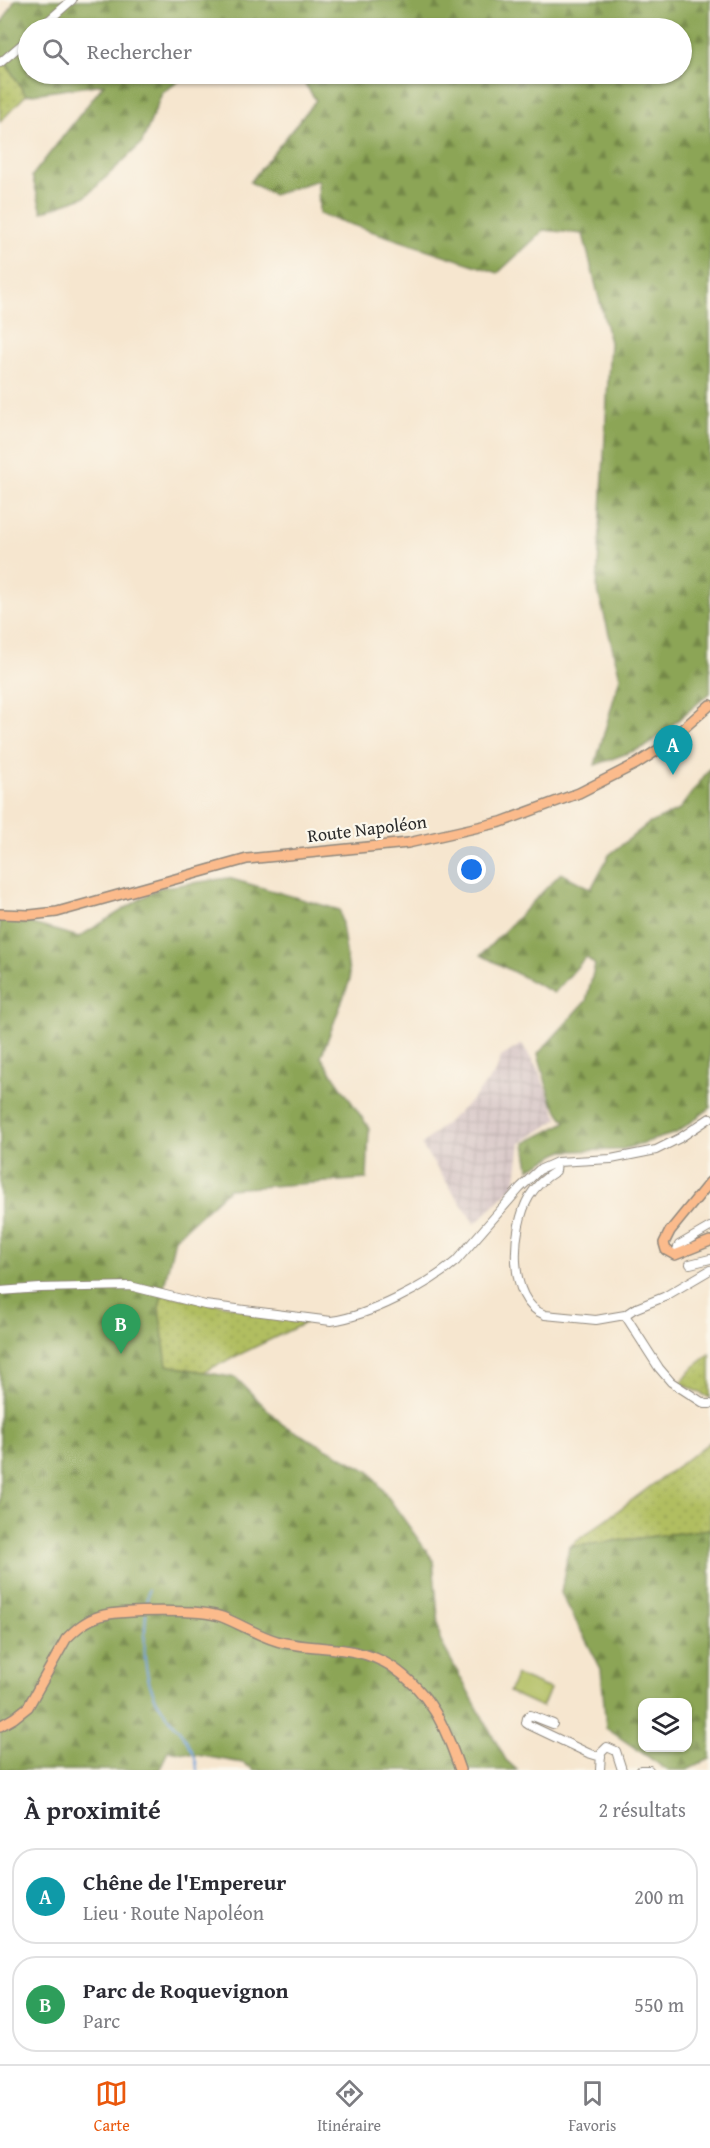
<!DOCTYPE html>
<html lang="fr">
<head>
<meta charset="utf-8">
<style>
	:root { --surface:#fff; --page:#f2f2f3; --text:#2b2b33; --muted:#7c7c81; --line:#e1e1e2; --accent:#ea580c }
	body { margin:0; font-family:"Gentium Book Plus",serif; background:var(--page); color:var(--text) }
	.controls { position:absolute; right:18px; bottom:18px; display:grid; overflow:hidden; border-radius:12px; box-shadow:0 2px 4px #0004 }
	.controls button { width:54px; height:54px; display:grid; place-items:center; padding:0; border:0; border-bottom:2px solid var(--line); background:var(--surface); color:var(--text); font:30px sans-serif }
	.you { position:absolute; left:472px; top:870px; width:21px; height:21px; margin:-15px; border:4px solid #fff; border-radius:50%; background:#1a73e8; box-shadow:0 0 0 9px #1a73e833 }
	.badge { display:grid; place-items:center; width:39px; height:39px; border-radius:50%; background:var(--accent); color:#fff; font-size:20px; font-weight:700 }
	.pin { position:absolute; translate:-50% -50px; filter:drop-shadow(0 2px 3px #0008) }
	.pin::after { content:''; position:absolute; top:32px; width:21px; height:18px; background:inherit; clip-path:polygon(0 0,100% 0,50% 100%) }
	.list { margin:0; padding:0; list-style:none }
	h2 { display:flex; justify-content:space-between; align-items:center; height:78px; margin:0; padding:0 24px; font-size:26px }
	h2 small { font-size:20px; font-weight:400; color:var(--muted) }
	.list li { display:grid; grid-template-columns:39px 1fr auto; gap:18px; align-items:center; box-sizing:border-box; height:96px; margin:0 12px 12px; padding:0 12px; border:2px solid var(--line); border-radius:24px }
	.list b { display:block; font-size:22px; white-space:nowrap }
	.list p { margin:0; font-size:20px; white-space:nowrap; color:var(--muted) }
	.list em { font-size:20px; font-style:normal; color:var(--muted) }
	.icon { flex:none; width:33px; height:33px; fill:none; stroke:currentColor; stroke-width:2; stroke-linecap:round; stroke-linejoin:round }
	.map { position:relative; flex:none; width:710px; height:1770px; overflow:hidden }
	.search { position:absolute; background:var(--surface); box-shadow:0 2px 4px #0004; left:18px; right:18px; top:18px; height:66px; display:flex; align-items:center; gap:15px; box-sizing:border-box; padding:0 21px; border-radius:33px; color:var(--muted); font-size:22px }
	.sheet { height:294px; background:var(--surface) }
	nav { display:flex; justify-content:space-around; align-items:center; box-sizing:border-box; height:84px; border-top:2px solid var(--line); background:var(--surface); font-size:16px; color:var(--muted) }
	nav a { display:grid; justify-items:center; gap:3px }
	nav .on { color:var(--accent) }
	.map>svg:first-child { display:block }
	.industrial { fill:url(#industrial-grid) }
	.grass { fill:url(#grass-dots); stroke:#6e7446; stroke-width:1.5 }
	.forest { fill:url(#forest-firs); stroke:#5c6840; stroke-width:1.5; fill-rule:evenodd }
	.garden { fill:#b1be60; stroke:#6e7446; stroke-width:1.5 }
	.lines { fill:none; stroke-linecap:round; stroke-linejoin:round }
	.stream { stroke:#71a0da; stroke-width:2 }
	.minor-casing { stroke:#90887d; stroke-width:10 }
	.major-casing { stroke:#90887d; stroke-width:12 }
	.minor { stroke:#fff; stroke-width:8 }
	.major { stroke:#fbbb8c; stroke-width:9 }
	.labels { text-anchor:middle; stroke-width:4.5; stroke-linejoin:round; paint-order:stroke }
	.street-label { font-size:18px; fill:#2b2b2b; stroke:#fbf7ec }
</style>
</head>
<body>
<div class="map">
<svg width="710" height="1770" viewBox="0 0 710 1770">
	<defs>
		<pattern id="industrial-grid" width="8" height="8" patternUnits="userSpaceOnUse" patternTransform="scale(1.5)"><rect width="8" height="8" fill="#d2bfc1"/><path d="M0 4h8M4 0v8" fill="none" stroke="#b4a4a6"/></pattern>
		<pattern id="grass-dots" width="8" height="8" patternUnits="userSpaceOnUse" patternTransform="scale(1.5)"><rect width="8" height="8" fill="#b1be60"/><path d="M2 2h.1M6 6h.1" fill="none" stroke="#98a354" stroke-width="1.8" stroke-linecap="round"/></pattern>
		<pattern id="forest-firs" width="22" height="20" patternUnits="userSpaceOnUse" patternTransform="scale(1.5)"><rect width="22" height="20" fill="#8ca556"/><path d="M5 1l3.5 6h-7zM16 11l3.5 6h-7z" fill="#738747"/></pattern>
	</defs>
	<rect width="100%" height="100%" fill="#fbf7ec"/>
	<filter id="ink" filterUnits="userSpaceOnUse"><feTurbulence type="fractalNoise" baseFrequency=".0167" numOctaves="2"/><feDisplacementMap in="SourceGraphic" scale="12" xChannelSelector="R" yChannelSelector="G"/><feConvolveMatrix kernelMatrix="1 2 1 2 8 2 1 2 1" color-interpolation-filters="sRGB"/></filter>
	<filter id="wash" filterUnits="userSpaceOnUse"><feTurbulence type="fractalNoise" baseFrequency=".008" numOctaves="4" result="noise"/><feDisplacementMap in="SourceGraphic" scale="24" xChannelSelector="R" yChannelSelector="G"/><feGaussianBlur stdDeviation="1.35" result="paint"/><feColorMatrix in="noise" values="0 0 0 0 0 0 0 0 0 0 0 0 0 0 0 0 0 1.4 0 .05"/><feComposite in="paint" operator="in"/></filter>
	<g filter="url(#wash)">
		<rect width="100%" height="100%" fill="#f6e6cf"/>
		<path class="industrial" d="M522 1044 539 1072 558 1119 521 1143 515 1185 475 1224 421 1145 470 1102 496 1072 501 1057Z"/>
		<path class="grass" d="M0 54 26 95 0 122Z
			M136 1290 311 1320 172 1387Z
			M710 1354V1398L681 1383 694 1367Z
			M710 1442V1529L569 1547Z"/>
		<path class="forest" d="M15 0H710V693L647 746 595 765 620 677 597 587 610 342 583 234 544 230 498 273 319 214 318 180 273 195 250 182 316 100 298 74H682V28H269L263 20 251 28H28V74H189L162 93 142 143 86 196 42 212 32 176 104 84 26 95 0 54V26Z
			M710 768V1108L676 1133 620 1150 563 1151 529 1169 525 1143 566 1122 551 1101 538 1054 586 1001 595 965 586 957 554 993 481 955 561 873 591 889 609 855 648 824 679 810Z
			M228 878 340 910 350 980 321 1057 369 1128 367 1179 229 1189 175 1238 159 1308 167 1365 236 1378 283 1425 370 1472 433 1560 440 1640 506 1760 517 1770H255L243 1763 168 1750 160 1770H0V915L79 937 158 888Z
			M710 1529V1759L687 1770H667L606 1728 601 1669 561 1593 569 1547ZM688 1702V1748H642V1702Z"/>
		<path class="garden" d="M516 1675 550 1689 542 1707 509 1692Z"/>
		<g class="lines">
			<path class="stream" d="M146 1608 148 1590
				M146 1613C144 1642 142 1668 154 1695 166 1721 196 1740 197 1770"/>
		</g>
	</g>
	<g filter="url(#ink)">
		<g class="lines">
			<g class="minor-casing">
				<path id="minor" d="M40 28 72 0
					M0 63 28 39
					M557 1162 556 1171C546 1177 535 1187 529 1197 512 1226 506 1301 545 1315L596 1320 625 1315 634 1309 664 1297 710 1270
					M675 1255 679 1245 710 1227
					M690 1264 710 1259
					M0 1291 40 1288 130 1286 205 1305 331 1321C369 1316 427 1286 456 1261L520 1188 539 1170 557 1162 611 1159 656 1150 680 1138 710 1118
					M625 1315 659 1368 671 1382 705 1404H710
					M553 1724 530 1715 527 1718 526 1723 529 1725 588 1753 601 1757
					M600 1770 601 1753 607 1747 616 1751 622 1770
					M641 1770H649"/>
			</g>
			<g class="major-casing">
				<path id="major" d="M0 914 30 915 57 912 247 859 408 843 501 822 579 793 636 764 661 748 710 705
					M710 1182 670 1231 664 1243 666 1250 675 1255 710 1241
					M0 1726 14 1718 28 1707 66 1639C76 1629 86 1620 100 1616 121 1610 202 1609 222 1617 243 1625 263 1639 285 1643 321 1650 358 1645 391 1666 431 1693 445 1726 460 1770"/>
			</g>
			<use href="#minor" class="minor"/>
			<use href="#major" class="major"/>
		</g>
	</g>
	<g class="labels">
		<g class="street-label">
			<text transform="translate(367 829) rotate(-7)" y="6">Route Napoléon</text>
		</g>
	</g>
</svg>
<div class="controls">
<button><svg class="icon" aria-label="layers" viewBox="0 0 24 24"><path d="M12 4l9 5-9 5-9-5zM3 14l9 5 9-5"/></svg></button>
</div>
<div class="you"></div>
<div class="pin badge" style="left:673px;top:775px;background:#0f9aa8">A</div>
<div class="pin badge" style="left:121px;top:1354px;background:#2e9e5b">B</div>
<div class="search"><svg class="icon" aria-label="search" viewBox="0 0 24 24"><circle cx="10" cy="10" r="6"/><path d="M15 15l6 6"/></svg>Rechercher</div>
</div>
<section class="sheet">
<h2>À proximité<small>2 résultats</small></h2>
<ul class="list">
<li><span class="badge" style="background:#0f9aa8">A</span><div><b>Chêne de l'Empereur</b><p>Lieu · Route Napoléon</p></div><em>200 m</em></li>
<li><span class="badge" style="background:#2e9e5b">B</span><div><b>Parc de Roquevignon</b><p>Parc</p></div><em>550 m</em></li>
</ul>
</section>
<nav>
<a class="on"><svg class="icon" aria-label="map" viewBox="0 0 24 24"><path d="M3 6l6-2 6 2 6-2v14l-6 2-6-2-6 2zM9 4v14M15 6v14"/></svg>Carte</a>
<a><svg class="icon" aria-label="directions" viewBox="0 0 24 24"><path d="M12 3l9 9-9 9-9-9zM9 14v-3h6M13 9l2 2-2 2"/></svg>Itinéraire</a>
<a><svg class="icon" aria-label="saved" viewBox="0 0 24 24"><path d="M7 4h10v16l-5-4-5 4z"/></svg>Favoris</a>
</nav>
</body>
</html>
